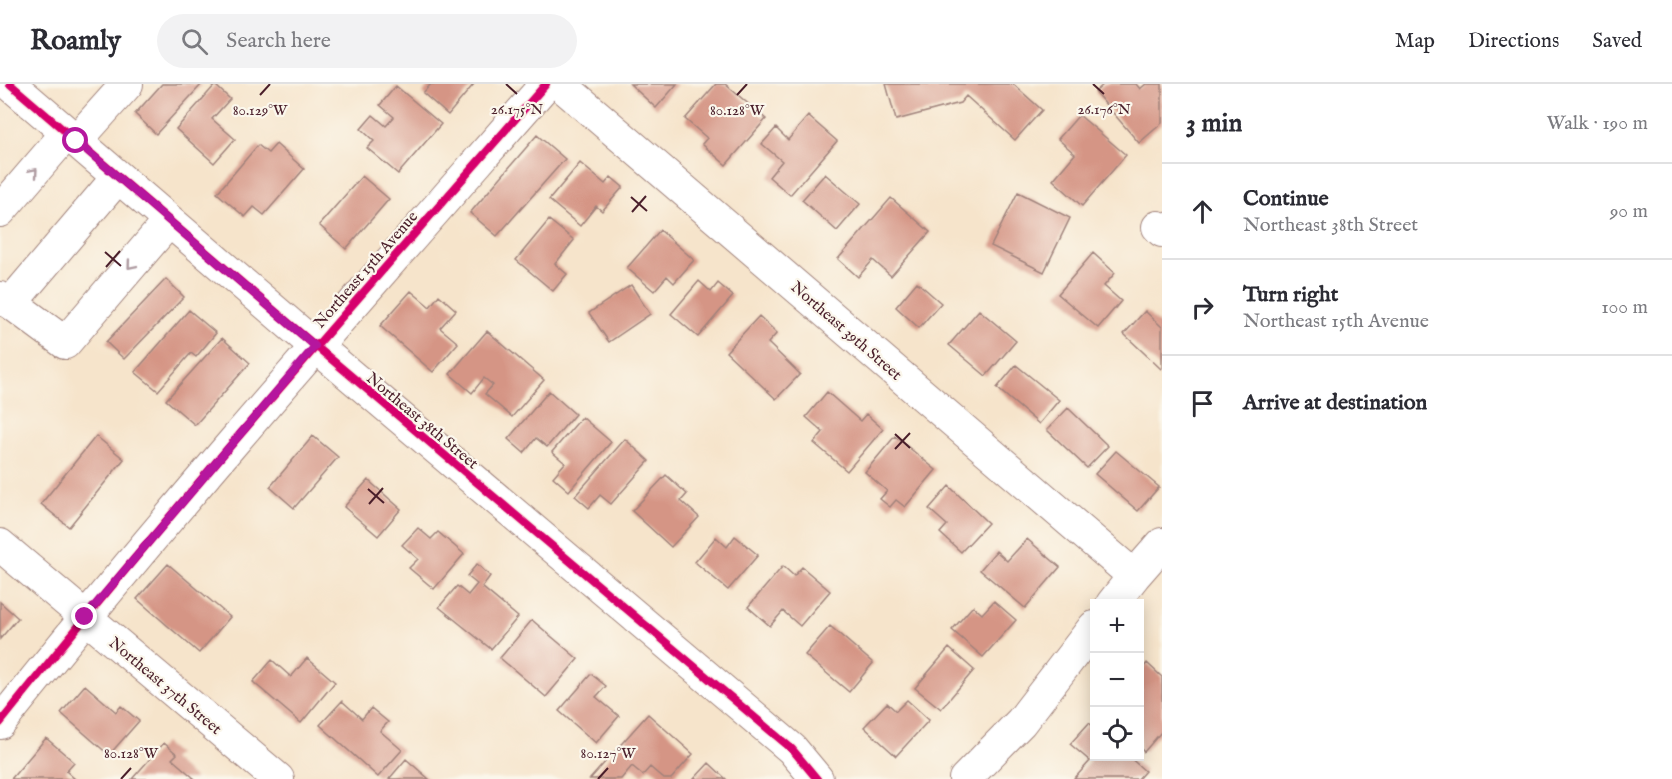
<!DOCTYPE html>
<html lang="en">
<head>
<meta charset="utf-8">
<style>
	:root { --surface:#fff; --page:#f2f2f3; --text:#2b2b33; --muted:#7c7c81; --line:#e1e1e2 }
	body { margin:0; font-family:"IM FELL English",serif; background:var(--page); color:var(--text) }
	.controls { position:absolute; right:18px; bottom:18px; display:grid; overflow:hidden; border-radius:0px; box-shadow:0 3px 15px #0003 }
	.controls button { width:54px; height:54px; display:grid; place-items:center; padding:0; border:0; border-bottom:2px solid var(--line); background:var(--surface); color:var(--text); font:30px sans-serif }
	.stop { position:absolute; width:18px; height:18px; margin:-14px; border:4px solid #b5179e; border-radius:50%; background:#fff }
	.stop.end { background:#b5179e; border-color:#fff; box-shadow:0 2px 6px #0008 }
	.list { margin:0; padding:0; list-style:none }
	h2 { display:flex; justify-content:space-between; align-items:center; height:78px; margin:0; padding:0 24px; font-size:26px }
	h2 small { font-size:20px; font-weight:400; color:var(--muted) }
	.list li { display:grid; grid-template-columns:39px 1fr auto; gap:18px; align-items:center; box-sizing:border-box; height:96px; padding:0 24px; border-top:2px solid var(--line) }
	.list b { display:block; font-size:22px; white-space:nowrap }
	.list p { margin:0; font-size:20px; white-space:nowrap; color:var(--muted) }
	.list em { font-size:20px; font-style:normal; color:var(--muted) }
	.icon { flex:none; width:33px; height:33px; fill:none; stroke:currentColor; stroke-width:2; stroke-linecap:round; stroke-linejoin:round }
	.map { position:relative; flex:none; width:1162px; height:695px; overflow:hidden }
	header { display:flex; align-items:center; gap:36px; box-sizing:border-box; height:84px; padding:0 30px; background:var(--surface); border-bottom:2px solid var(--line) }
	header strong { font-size:28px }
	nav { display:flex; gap:33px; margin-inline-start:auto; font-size:21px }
	.search { width:420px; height:54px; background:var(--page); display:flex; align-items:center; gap:15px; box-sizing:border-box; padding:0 21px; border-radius:33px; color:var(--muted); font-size:22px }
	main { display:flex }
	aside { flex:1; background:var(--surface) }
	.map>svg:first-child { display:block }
	.building { fill:#d59585 }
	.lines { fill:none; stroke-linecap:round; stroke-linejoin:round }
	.minor-casing { stroke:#a0827b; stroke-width:34 }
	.minor { stroke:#fff; stroke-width:32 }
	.cycleway-casing { stroke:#fbf7ec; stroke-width:11 }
	.cycleway { stroke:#d6006c; stroke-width:8 }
	.oneway { stroke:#ae9aa0 }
	.route { stroke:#b5179e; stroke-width:8 }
	.ticks { fill:none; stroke:#4a1f2b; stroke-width:2 }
	.labels { text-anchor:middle; stroke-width:4.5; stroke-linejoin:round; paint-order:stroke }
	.street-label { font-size:16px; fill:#4a1f2b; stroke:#fbf7ec }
	.ticks-label { font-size:15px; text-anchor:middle; fill:#4a1f2b; stroke:#fbf7ec; stroke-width:4.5; stroke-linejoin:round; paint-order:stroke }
</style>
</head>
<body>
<header>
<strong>Roamly</strong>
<div class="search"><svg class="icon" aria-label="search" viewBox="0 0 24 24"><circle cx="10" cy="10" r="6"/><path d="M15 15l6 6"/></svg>Search here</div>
<nav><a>Map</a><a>Directions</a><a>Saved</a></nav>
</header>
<main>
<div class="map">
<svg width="1162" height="695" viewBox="0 0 1162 695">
	<rect width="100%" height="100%" fill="#fbf7ec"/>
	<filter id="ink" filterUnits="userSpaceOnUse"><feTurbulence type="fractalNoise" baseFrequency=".0167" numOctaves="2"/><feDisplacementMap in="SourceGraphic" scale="12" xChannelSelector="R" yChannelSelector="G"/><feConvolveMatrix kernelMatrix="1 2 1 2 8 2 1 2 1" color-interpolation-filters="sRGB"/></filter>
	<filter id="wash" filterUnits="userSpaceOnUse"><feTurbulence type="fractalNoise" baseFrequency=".008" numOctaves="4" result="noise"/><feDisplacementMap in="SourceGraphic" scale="24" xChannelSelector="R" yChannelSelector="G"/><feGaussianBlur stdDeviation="1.35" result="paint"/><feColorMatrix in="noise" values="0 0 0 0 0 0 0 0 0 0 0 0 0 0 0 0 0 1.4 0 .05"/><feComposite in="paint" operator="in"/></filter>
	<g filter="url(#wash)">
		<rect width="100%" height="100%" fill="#f6e4cb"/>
		<g id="blocks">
			<path class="building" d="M162 0H202L156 50 135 30Z
				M431 0H474L448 31 423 9Z
				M630 0H677L656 24Z
				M716 0H725L766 35 726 81 702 60 707 54 685 35Z
				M886 0H1013L1042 26 1015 56 966 12 960 19 896 36Z
				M1104 0H1136L1140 5 1146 0H1162V39L1139 59 1095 8Z
				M215 1 230 15 212 35 235 55 214 79 176 45Z
				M396 2 441 40 398 90 367 64 374 57 361 45 373 31 386 42 394 33 380 21Z
				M1079 31 1126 71 1082 122 1053 96 1075 70 1058 55Z
				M808 32 837 57 790 111 769 93 782 77 762 60 776 44 788 56Z
				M537 51 565 75 497 152 470 129Z
				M276 60 304 85 264 131 254 123 245 133 217 109 258 61 268 69Z
				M580 79 605 100 611 93 623 103 602 127 596 122 580 142 549 116Z
				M825 90 860 120 837 147 802 116Z
				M362 92 389 115 346 165 319 141Z
				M1018 108 1070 134 1044 188 991 162Z
				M891 114 930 148 891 192 873 176 858 193 838 175Z
				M549 136 574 156 555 180 567 190 553 207 516 176Z
				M660 146 694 176 674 199 667 192 654 207 627 184Z
				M1093 169 1115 189 1104 202 1121 217 1098 244 1058 210Z
				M166 195 184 213 124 275 106 258Z
				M699 197 711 208 718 199 733 212 698 253 671 230Z
				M917 198 941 219 919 244 896 223Z
				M631 201 650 230 609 258 589 229Z
				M411 207 430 223 439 211 456 226 440 244 458 259 433 288 380 242Z
				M189 226 216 249 196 273 191 269 158 307 135 288Z
				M979 226 1016 257 986 292 949 261Z
				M1145 227 1162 243V284L1161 285 1124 250Z
				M759 232 777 249 768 259 800 290 776 315 726 268Z
				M487 247 544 296 512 333 485 310 493 301 484 294 472 309 450 290Z
				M222 254 250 279 195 341 166 316Z
				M1016 281 1059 316 1039 340 997 304Z
				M549 307 575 330 547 363 536 354 524 369 508 355Z
				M827 308 860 337 866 330 883 345 847 387 814 359 823 348 806 333Z
				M1068 324 1108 362 1087 384 1047 346Z
				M582 333 611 358 569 407 553 393 565 379 552 368Z
				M96 352 124 375 69 443 41 420Z
				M313 352 338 373 294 424 270 403Z
				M895 352 936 386 905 423 896 416 890 423 880 415 887 407 865 388Z
				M625 355 649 377 611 420 600 411 589 424 575 412Z
				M1116 367 1159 403 1138 427 1095 390Z
				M666 391 687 410 681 417 699 433 671 463 632 427Z
				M368 396 401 425 378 452 344 423Z
				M949 402 988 439 961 468 940 449 947 441 929 425Z
				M418 444 431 455 438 448 464 470 434 505 409 484 418 475 402 461Z
				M735 452 758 471 728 506 695 478 716 453 727 463Z
				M1027 455 1060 483 1025 524 980 486 996 467 1007 477Z
				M168 480 230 533 199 569 137 515Z
				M477 480 490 492 482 503 518 533 491 565 439 523 457 502 468 511 477 500 467 492Z
				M783 482 794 492 802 483 830 507 800 542 783 527 770 542 748 523Z
				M994 517 1016 536 983 573 952 546 973 522 982 530Z
				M0 518 18 534 0 555Z
				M532 536 578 575 546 613 500 574Z
				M830 542 873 579 849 608 805 571Z
				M949 564 974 586 941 625 915 604Z
				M307 574 335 598 301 639 253 598 272 576 291 593Z
				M1147 579 1162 593V647L1144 668 1140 664V611L1142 608 1140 606V588Z
				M591 590 606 602 596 613 619 632 596 659 559 627Z
				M85 601 116 628 121 622 139 637 109 671 61 629Z
				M907 616 929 636 896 672 864 643 887 619 896 627Z
				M342 617 362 635 371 624 388 638 380 647 402 666 378 693 320 641Z
				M648 630 693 670 671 695H664L650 683 643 691 632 682 621 695H590Z
				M1089 639 1094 643V672H1128L1145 687 1138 695H1074L1090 677 1070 660Z
				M46 654 74 678 66 687 75 695H11Z
				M164 659 177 670 172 675 195 695H132Z
				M406 675 429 695H389Z
				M709 679 726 695H694Z"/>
		</g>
	</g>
	<g filter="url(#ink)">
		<use href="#blocks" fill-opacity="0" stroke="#a0827b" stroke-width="1.5"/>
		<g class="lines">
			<g class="minor-casing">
				<path id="minor" d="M10 0 292 242 792 665 817 695
					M560 0 1134 492
					M76 57 127 0
					M0 127 67 49
					M1158 143 1162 147
					M0 214 11 219 65 259 169 137
					M11 219 118 93
					M0 461 278 695
					M1112 520 1134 492 1162 460
					M0 639C175 420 361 211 546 0
					M965 695 1021 638 1094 543"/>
			</g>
			<use href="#minor" class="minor"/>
			<g class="cycleway-casing">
				<path id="cycleway" d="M10 0 292 242 792 665 817 695
					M0 639C175 420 361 211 546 0"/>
			</g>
			<use href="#cycleway" class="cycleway"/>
		</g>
		<defs><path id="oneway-chevron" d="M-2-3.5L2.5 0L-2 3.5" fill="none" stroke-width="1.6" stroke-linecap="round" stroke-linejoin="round" transform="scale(1.5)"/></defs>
		<g class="oneway">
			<use href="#oneway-chevron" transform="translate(34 88) rotate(-49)"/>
			<use href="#oneway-chevron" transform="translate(131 181) rotate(130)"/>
		</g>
	</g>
	<g class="lines" filter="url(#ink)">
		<path class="route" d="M76 57 315 262 85 533"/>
	</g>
	<path class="ticks" d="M506 0 517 10M1093 0 1104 10M260 11 270 0M737 11 747 0M631 113 647 127M632 128 646 112M105 168 121 182M106 183 120 167M895 350 910 364M895 365 910 349M368 405 384 419M369 420 383 404M121 695 131 684M598 695 608 684"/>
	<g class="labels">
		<g class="street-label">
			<text transform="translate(365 185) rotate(-49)" y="6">Northeast 15th Avenue</text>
			<text transform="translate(847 246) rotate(41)" y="6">Northeast 39th Street</text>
			<text transform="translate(423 336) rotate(40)" y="6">Northeast 38th Street</text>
			<text transform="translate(166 601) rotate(40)" y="6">Northeast 37th Street</text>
		</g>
	</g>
	<g class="ticks-label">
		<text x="1104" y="30">26.176°N</text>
		<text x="517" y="30">26.175°N</text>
		<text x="260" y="31">80.129°W</text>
		<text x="737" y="31">80.128°W</text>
		<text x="131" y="674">80.128°W</text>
		<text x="608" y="674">80.127°W</text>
	</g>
</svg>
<div class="controls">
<button>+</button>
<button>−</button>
<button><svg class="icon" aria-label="locate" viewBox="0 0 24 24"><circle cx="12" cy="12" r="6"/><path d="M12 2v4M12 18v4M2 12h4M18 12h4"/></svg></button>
</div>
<div class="stop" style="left:76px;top:57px"></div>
<div class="stop end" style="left:85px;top:533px"></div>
</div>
<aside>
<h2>3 min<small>Walk · 190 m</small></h2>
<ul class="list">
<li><svg class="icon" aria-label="ahead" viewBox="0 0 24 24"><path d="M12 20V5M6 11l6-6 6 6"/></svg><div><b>Continue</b><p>Northeast 38th Street</p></div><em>90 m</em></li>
<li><svg class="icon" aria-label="right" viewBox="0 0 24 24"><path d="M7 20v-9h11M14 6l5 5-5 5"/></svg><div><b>Turn right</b><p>Northeast 15th Avenue</p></div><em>100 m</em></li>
<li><svg class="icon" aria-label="arrive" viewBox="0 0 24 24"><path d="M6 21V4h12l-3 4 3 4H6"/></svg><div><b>Arrive at destination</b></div></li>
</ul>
</aside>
</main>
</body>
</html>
